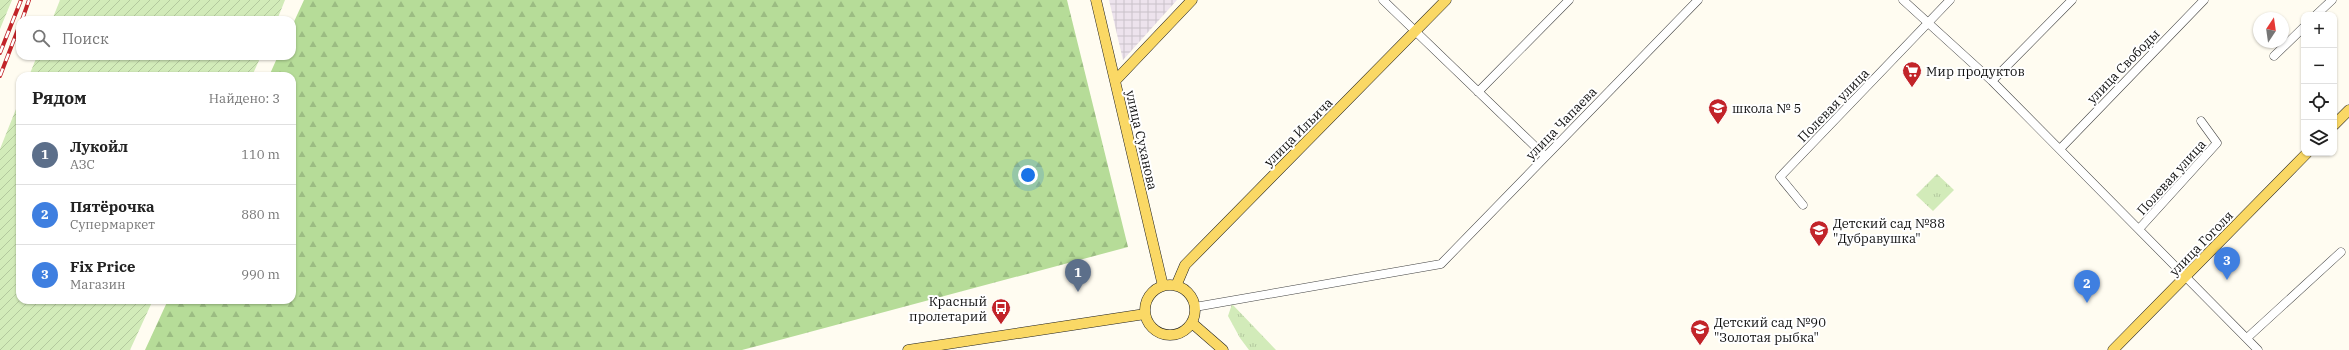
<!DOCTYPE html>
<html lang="ru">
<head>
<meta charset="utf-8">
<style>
	:root { --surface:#fff; --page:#f2f2f2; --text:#222; --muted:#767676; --line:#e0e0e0; --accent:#c22429 }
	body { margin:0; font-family:"IBM Plex Serif",serif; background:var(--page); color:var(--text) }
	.controls { position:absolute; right:12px; top:12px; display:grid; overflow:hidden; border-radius:8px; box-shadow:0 1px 3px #0004 }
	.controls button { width:36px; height:36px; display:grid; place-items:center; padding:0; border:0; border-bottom:1px solid var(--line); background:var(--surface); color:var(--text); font:20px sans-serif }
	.compass { position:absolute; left:2253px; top:12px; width:36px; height:36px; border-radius:50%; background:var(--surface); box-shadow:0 1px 3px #0004; rotate:13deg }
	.you { position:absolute; left:1028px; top:175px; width:14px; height:14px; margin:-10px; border:3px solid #fff; border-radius:50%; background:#1a73e8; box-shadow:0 0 0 6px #1a73e833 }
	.badge { display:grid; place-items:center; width:26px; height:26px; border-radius:50%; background:var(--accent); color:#fff; font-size:13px; font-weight:700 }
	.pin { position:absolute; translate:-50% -33px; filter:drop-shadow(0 1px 2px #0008) }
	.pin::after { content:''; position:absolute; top:21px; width:14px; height:12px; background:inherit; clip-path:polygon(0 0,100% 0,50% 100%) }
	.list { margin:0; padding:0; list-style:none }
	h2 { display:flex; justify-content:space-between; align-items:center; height:52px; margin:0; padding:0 16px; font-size:17px }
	h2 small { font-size:13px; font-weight:400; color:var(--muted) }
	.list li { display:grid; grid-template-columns:26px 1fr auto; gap:12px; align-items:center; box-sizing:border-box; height:60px; padding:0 16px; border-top:1px solid var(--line) }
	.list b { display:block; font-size:15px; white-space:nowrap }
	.list p { margin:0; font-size:13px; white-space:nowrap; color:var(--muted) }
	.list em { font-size:13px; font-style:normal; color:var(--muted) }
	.icon { flex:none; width:22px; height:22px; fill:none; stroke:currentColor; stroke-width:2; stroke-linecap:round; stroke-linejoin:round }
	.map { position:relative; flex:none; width:2349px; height:350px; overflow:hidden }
	.search { position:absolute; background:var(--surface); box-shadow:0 1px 3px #0004; left:16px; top:16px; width:280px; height:44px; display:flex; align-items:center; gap:10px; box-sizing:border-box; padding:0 14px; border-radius:12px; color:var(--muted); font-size:15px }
	.panel { position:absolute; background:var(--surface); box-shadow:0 1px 3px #0004; left:16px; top:72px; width:280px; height:232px; border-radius:12px }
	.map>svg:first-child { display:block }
	.industrial { fill:url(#industrial-grid) }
	.grass { fill:url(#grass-tufts) }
	.forest { fill:url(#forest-firs) }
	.garden { fill:url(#garden-furrows) }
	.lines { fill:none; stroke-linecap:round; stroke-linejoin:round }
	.minor-casing { stroke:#424242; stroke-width:9 }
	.major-casing { stroke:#202020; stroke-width:11 }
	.minor { stroke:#fff; stroke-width:8 }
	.major { stroke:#fad865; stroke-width:10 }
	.rail-casing { stroke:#c22429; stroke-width:4 }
	.rail { stroke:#fff; stroke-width:2.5; stroke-dasharray:8; stroke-linecap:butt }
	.labels { text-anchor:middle; stroke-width:4; stroke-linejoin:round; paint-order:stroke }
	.street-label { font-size:13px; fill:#0f0f0f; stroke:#fff }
	.poi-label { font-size:13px; fill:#0f0f0f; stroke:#fff; text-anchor:start }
</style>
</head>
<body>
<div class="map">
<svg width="2349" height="350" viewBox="0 0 2349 350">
	<defs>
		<pattern id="industrial-grid" width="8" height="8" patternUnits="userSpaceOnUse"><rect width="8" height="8" fill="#ede3ed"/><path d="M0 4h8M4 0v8" fill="none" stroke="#cac2ca"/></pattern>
		<pattern id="grass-tufts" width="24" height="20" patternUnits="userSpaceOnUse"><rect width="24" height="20" fill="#d2ebb9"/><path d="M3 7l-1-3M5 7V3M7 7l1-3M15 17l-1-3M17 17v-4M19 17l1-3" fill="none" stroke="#b3c89e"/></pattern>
		<pattern id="forest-firs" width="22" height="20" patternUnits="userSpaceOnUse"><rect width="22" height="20" fill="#b6dc98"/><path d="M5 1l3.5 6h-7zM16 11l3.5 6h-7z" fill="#9bbc82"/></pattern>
		<pattern id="garden-furrows" width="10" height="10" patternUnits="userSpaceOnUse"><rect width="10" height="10" fill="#d2ebb9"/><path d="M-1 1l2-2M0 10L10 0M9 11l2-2" fill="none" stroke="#b3c89e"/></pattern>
	</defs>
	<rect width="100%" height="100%" fill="#fffcf1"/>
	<path class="industrial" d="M1109 0H1177L1123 60Z"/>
	<path class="grass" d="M1937 174 1954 190 1933 211 1916 195Z
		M1232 304 1276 350H1249L1240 338 1228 316Z"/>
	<path class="forest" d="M304 0H1067L1128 247 742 350H145L168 300H292V76H269L278 56H292V26Z"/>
	<path class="garden" d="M0 0H12L0 29Z
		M60 0H285L277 20H52Z
		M37 56H261L252 76H29Z
		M20 99V300H153L130 350H0V149Z"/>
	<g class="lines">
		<g class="minor-casing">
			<path id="minor" d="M1383 0 1545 156
				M1903 0 1992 81 2258 350
				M2316 15 2332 0
				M2274 56 2304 27
				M1992 81 2072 0
				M1478 92 1569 0
				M2060 149 2204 0
				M1803 205 1780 177 1950 0
				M2139 229 2217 143 2201 121
				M1195 307 1441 264 1698 0
				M2247 338 2341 252"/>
		</g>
		<g class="major-casing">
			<path id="major" d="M1096 0 1163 286
				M1115 81 1192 0
				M2334 125 2349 110
				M1145 310a25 25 0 1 1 50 0a25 25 0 1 1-50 0Z
				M1176 286 1185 265 1446 0
				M1192 323 1223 350
				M908 350 1145 314
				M2113 350 2307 153"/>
		</g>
		<use href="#minor" class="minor"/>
		<use href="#major" class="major"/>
		<g class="rail-casing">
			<path id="rail" d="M22 20 29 0
				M0 53 21 0
				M0 76 20 24"/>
		</g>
		<use href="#rail" class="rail"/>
	</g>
	<defs>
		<g id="supermarket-pin" transform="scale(1)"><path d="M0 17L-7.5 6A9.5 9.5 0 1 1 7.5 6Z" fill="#c22429" stroke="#fff"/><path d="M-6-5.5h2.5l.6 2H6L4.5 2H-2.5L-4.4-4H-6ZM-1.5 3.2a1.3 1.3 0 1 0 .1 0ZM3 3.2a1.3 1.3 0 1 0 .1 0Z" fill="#fff"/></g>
		<g id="school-pin" transform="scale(1)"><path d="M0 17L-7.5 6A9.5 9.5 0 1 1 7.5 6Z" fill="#c22429" stroke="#fff"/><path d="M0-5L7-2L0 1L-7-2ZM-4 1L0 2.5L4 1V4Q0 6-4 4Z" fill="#fff"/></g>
		<g id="bus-pin" transform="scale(1)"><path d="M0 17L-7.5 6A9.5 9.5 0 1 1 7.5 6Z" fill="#c22429" stroke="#fff"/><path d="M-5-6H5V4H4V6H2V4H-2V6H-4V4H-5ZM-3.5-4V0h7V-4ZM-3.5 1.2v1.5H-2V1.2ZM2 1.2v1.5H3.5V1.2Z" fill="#fff"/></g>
	</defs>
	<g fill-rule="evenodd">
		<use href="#supermarket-pin" x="1912" y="71"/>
		<use href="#school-pin" x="1718" y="108"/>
		<use href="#school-pin" x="1819" y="230"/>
		<use href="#bus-pin" x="1001" y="308"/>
		<use href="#school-pin" x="1700" y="329"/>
	</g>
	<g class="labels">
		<g class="street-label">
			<text transform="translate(2123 66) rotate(-46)" y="5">улица Свободы</text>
			<text transform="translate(1833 105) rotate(-46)" y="5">Полевая улица</text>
			<text transform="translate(1561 123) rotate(-46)" y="5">улица Чапаева</text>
			<text transform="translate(1298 132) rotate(-45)" y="5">улица Ильича</text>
			<text transform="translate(1142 140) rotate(77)" y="5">улица Суханова</text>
			<text transform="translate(2171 177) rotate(-48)" y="5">Полевая улица</text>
			<text transform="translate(2201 243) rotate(-46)" y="5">улица Гоголя</text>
		</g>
		<g class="poi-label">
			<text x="1926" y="76">Мир продуктов</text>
			<text x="1732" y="113">школа № 5</text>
			<text x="1833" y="228">Детский сад №88<tspan x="1833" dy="15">"Дубравушка"</tspan></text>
			<text x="987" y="306" text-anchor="end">Красный<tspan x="987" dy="15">пролетарий</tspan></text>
			<text x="1714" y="327">Детский сад №90<tspan x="1714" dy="15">"Золотая рыбка"</tspan></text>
		</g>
	</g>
</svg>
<div class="controls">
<button>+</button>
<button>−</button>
<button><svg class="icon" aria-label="locate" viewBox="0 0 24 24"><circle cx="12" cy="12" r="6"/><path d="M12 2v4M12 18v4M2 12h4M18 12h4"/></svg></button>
<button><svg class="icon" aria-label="layers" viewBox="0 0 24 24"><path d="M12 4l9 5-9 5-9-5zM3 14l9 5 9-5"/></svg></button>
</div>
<svg class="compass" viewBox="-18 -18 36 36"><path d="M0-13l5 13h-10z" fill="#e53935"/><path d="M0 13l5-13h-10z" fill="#767676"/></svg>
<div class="you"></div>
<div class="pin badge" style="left:1078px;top:292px;background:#5c6f8a">1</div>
<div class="pin badge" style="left:2087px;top:303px;background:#3f7fe0">2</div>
<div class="pin badge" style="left:2227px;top:280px;background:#3f7fe0">3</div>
<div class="search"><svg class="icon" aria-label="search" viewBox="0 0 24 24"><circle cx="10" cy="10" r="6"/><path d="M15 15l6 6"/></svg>Поиск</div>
<section class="panel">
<h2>Рядом<small>Найдено: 3</small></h2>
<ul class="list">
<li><span class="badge" style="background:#5c6f8a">1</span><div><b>Лукойл</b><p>АЗС</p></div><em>110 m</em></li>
<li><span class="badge" style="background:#3f7fe0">2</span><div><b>Пятёрочка</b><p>Супермаркет</p></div><em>880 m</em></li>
<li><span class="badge" style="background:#3f7fe0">3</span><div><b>Fix Price</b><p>Магазин</p></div><em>990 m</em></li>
</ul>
</section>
</div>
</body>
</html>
